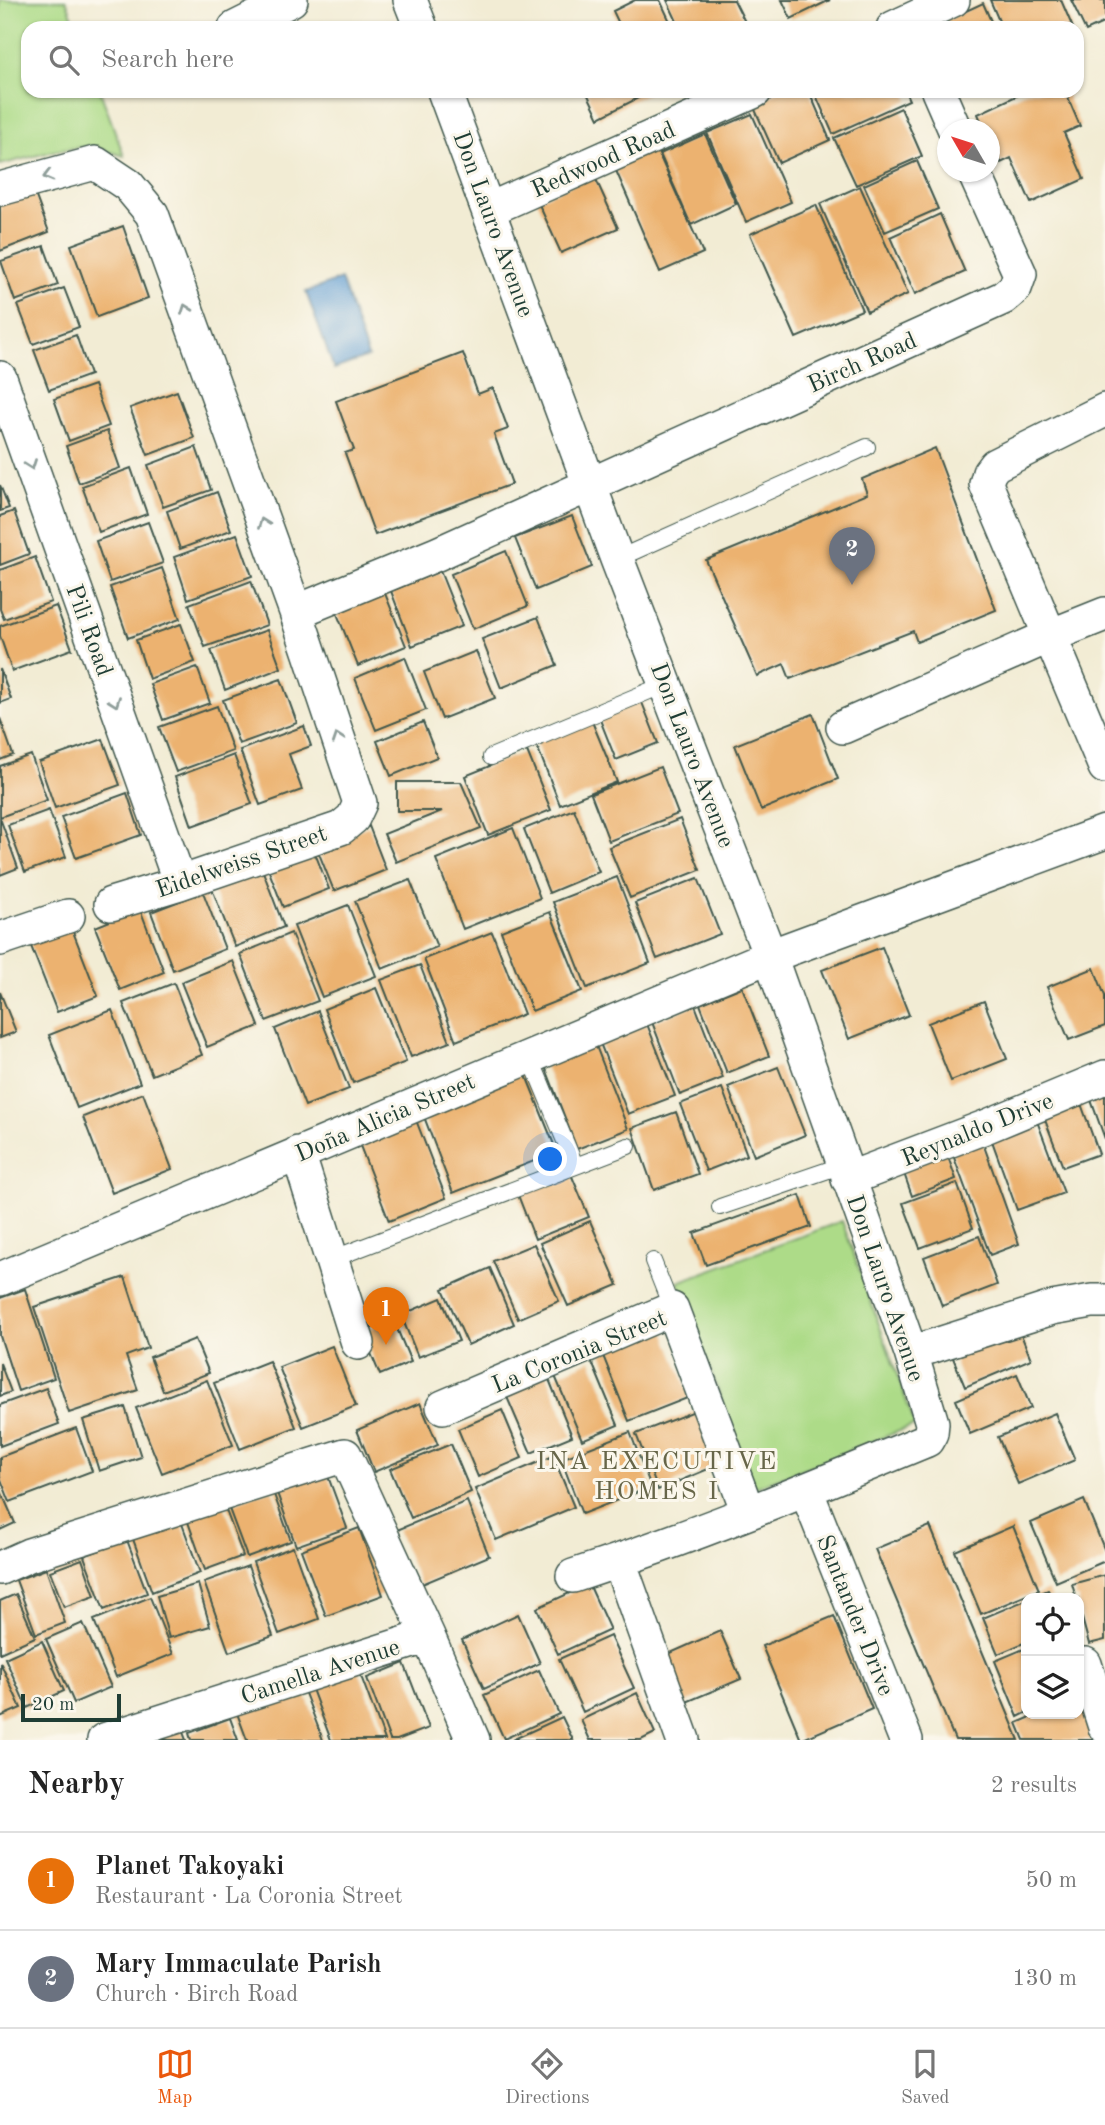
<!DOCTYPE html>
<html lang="en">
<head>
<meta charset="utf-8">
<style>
	:root { --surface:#fff; --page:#f6f6f6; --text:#222; --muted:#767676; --line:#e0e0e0; --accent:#ea580c }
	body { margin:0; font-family:"Old Standard TT",serif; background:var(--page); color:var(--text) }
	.controls { position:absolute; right:21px; bottom:21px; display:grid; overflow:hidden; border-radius:14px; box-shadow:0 2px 5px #0004 }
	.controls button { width:63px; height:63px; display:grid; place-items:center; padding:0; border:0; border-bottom:2px solid var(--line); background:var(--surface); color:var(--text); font:35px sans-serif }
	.compass { position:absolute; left:937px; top:119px; width:63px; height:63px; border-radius:50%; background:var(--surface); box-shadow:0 2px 5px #0004; rotate:309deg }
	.scale { position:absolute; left:21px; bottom:18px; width:100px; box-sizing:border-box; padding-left:7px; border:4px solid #1f3d34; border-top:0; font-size:19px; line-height:24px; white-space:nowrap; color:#1f3d34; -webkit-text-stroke:5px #fbf7ec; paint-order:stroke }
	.you { position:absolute; left:551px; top:1160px; width:24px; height:24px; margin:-18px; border:5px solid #fff; border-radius:50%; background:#1a73e8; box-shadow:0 0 0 10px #1a73e833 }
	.badge { display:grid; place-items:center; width:46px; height:46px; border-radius:50%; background:var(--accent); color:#fff; font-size:23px; font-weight:700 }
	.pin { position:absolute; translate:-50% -58px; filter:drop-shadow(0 2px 4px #0008) }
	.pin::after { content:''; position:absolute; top:37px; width:24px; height:21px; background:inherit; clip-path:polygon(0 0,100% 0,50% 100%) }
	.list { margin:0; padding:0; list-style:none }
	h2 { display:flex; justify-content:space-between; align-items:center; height:91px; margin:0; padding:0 28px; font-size:30px }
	h2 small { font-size:23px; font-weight:400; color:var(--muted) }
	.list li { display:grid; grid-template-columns:46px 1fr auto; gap:21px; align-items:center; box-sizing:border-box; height:98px; padding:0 28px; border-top:2px solid var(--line) }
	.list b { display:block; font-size:26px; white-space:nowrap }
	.list p { margin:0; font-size:23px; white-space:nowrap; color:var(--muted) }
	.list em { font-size:23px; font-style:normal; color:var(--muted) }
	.icon { flex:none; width:38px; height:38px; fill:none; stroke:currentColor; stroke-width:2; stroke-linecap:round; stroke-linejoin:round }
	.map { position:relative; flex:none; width:1105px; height:1740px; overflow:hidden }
	.search { position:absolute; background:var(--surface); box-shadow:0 2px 5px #0004; left:21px; right:21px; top:21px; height:77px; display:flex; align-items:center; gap:18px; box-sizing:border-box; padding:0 24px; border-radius:21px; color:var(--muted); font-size:26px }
	.sheet { height:287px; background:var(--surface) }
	nav { display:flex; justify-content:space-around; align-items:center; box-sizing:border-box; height:98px; border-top:2px solid var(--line); background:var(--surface); font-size:19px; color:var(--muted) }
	nav a { display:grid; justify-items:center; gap:4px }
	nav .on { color:var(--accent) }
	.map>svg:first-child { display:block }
	.green { fill:#addb88; stroke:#668c5e; stroke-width:2 }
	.water { fill:#639fd3; stroke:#416e84; stroke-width:2 }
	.building { fill:#ecb26f }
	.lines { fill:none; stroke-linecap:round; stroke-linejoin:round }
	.service-casing { stroke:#3f574c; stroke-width:18 }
	.minor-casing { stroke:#3f574c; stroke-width:36 }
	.service { stroke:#fff; stroke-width:16 }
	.minor { stroke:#fff; stroke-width:33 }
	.oneway { stroke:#8f9e9a }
	.labels { text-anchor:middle; stroke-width:6; stroke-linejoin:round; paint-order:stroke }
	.street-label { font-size:24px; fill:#1f3d34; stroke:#fbf7ec }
	.neighbourhood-label { font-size:26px; letter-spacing:2px; fill:#676649; stroke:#fbf7ec }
</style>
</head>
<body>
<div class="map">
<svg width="1105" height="1740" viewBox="0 0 1105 1740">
	<rect width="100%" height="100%" fill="#fbf7ec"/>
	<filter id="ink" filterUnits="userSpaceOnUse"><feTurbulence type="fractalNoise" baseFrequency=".0143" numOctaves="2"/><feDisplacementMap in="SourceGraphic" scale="14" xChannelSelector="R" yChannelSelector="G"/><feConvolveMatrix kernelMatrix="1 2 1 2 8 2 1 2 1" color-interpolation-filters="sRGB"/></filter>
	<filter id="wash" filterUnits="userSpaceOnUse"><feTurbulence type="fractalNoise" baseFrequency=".00686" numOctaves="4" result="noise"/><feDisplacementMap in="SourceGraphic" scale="28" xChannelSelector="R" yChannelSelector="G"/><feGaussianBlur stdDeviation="1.57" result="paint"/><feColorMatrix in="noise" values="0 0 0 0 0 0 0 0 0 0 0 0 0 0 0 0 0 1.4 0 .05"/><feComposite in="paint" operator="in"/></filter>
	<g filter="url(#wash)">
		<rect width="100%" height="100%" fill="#f2ecd4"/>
		<path class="green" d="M0 0H66L77 28H28V91H100L124 156 90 146 54 151 0 165Z
			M842 1221 915 1425 754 1488 678 1282Z"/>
		<path class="water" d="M341 279 368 357 334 369 306 292Z"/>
		<g id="blocks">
			<path class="building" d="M635 0H660L673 28H621L613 11Z
				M667 0H734L748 28H680Z
				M782 0H830L791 19Z
				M990 0H1061L1073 28H1002Z
				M1071 0H1105V22L1086 31Z
				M983 3 994 28H935L934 26Z
				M586 91H647L648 93 599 118Z
				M779 91H809L830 140 779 163 752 103Z
				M814 91H905L909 100 833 134Z
				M1027 91H1065L1080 126 1064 133 1084 179 1031 203 1011 158 1001 163 990 138V130H985L978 114Z
				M901 108 922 156 856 185 834 138Z
				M752 114 791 202 746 222 707 133Z
				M705 134 736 204 691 225 660 154Z
				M656 148 703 253 660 272 614 166Z
				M917 161 938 209 885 232 864 185Z
				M594 175 618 228 561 253 537 200Z
				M32 186 49 232 0 251V197Z
				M860 186 908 294 867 312 820 204Z
				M816 205 862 310 796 338 750 234Z
				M940 214 965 272 915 294 890 237Z
				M123 226 148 298 97 317 71 245Z
				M44 246 58 285 15 301 1 261Z
				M64 288 79 327 33 344 18 305Z
				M76 335 90 375 49 390 34 350Z
				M463 353 478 394 493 388 508 429 494 434 512 484 375 535 345 453 354 450 336 401Z
				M94 385 109 426 69 441 54 399Z
				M177 391 194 438 148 455 130 408Z
				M107 431 120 468 79 483 66 446Z
				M196 447 211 490 163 507 148 465Z
				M935 448 996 610 917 642 913 631 790 679 784 664 757 676 706 560 867 494 862 479Z
				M131 468 147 514 99 532 82 486Z
				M0 485 9 508 0 511Z
				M217 492 231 530 180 549 167 511Z
				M14 511 29 554 0 565V516Z
				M572 516 592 567 536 590 515 538Z
				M148 522 163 563 110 582 96 541Z
				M237 534 252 576 188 599 174 557Z
				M506 551 528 606 473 629 451 574Z
				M35 557 51 602 4 619 0 609V570Z
				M162 568 180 619 128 638 110 587Z
				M440 571 462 626 412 646 391 591Z
				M251 581 267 625 205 647 189 604Z
				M384 591 406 646 358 666 336 611Z
				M56 606 72 649 12 671 0 636V626Z
				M538 617 557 665 501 688 482 639Z
				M181 624 195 662 149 679 136 640Z
				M267 630 281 668 225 690 211 650Z
				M476 651 495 698 442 719 424 672Z
				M405 657 426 710 376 730 355 678Z
				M197 667 210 703 163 720 150 684Z
				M0 669 11 699 0 703Z
				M281 679 297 723 239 744 223 700Z
				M641 700 658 743 616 760 599 717Z
				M217 706 233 751 176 772 159 727Z
				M813 714 838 779 761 810 735 745Z
				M0 718 13 755 0 760Z
				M591 719 617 782 560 805 535 741Z
				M423 722 437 757 391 776 377 741Z
				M304 726 311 746 289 754 302 790 260 805 240 750Z
				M103 739 120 785 55 808 39 762Z
				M527 751 551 810 488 835 465 776Z
				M31 755 47 800 0 817V766Z
				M234 755 252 804 192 826 175 777Z
				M660 767 678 814 609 841 591 794Z
				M397 782H461L481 828 396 862 384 834 442 811H397Z
				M127 793 141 835 76 858 61 817Z
				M574 809 599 872 549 893 524 829Z
				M49 810 66 857 25 872 8 825Z
				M0 818 18 868 0 875Z
				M680 819 700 870 630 898 609 847Z
				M369 826 386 870 334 891 316 846Z
				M513 828 540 898 463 929 436 859Z
				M311 843 329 889 283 907 265 861Z
				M259 861 284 927 235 947 209 881Z
				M617 877 650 963 587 988 553 902Z
				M698 878 720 934 657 959 635 903Z
				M410 880 437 947 382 969 355 901Z
				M203 892 225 949 173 970 151 912Z
				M348 905 376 976 322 997 294 926Z
				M140 909 164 972 120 990 95 927Z
				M550 912 582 991 532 1011 501 931Z
				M70 924 98 996 57 1012 29 941Z
				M492 932 524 1014 456 1041 424 959Z
				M291 933 318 1001 266 1021 240 954Z
				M882 947 909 1015 849 1039 822 970Z
				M233 961 259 1026 207 1047 181 982Z
				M420 965 450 1042 411 1057 381 980Z
				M1094 968 1105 996V1026L1069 1040 1047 987Z
				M174 983 202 1055 152 1075 123 1003Z
				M742 987 769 1056 727 1073 700 1004Z
				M376 988 406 1062 353 1083 324 1009Z
				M0 992 16 1032 0 1038Z
				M984 1001 1007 1059 951 1081 928 1023Z
				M695 1005 723 1078 680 1095 652 1022Z
				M112 1010 140 1083 77 1108 49 1035Z
				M318 1011 349 1089 305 1106 275 1029Z
				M647 1024 675 1096 628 1114 600 1043Z
				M596 1046 628 1129 577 1149 545 1066Z
				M778 1067 805 1135 754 1156 728 1087Z
				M525 1073 557 1152 453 1193 423 1114Z
				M722 1088 747 1155 706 1171 680 1104Z
				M143 1093 172 1169 112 1193 83 1117Z
				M1105 1095V1139L1091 1100Z
				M1079 1098 1099 1154 1063 1167 1042 1112Z
				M676 1112 698 1174 654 1190 632 1128Z
				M416 1120 446 1198 389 1221 359 1143Z
				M1037 1121 1064 1193 1017 1210 991 1138Z
				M979 1132 1019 1244 990 1255 949 1144Z
				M944 1146 956 1179 912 1196 900 1162Z
				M571 1174 589 1217 535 1239 518 1195Z
				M957 1183 973 1228 920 1248 903 1203Z
				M800 1195 811 1227 706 1265 694 1233Z
				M590 1221 618 1285 568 1306 540 1243Z
				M979 1236 997 1285 942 1306 924 1257Z
				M534 1244 559 1301 518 1319 493 1261Z
				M490 1268 514 1324 468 1345 443 1289Z
				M125 1277 148 1348 126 1356 138 1390 69 1413 34 1307Z
				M25 1289 54 1378 18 1391 0 1336V1298Z
				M441 1298 459 1341 418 1357 401 1315Z
				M393 1319 411 1362 380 1375 362 1332Z
				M1015 1320 1031 1359 965 1387 949 1348Z
				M663 1329 690 1397 629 1421 602 1353Z
				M195 1339 209 1373 163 1391 150 1357Z
				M332 1346 356 1406 303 1427 279 1367Z
				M591 1360 618 1425 582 1440 555 1376Z
				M269 1361 296 1427 240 1449 214 1383Z
				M0 1363 11 1392 0 1396Z
				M546 1372 572 1436 531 1453 504 1390Z
				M1017 1374 1031 1408 970 1434 956 1400Z
				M207 1380 233 1445 162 1473 136 1408Z
				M46 1388 59 1424 0 1446V1405Z
				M420 1403 438 1445 374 1472 357 1430Z
				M125 1407 141 1457 99 1471 83 1420Z
				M502 1410 522 1458 478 1477 458 1429Z
				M697 1410 718 1465 658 1490 636 1434Z
				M1055 1413 1075 1460 1018 1484 998 1437Z
				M76 1428 92 1471 10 1502 0 1477V1457Z
				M630 1432 651 1487 582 1514 561 1459Z
				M451 1444 471 1492 411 1518 390 1469Z
				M553 1456 574 1507 496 1540 475 1489Z
				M326 1471 347 1528 296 1546 276 1490Z
				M0 1489 15 1523 0 1530Z
				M272 1489 291 1541 247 1557 228 1506Z
				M1084 1500 1105 1551V1561L1056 1582 1031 1523Z
				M467 1501 489 1556 420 1585 397 1530Z
				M224 1505 243 1556 205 1570 187 1519Z
				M181 1521 200 1573 152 1592 133 1539Z
				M930 1526 1019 1740H955L875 1549Z
				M1013 1526 1039 1590 981 1614 955 1551Z
				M359 1528 383 1595 326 1616 301 1550Z
				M127 1540 147 1593 104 1610 84 1556Z
				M293 1547 319 1619 279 1634 253 1562Z
				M82 1559 95 1596 64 1607 50 1571Z
				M248 1566 273 1636 229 1652 204 1582Z
				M46 1569 65 1623 36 1634 16 1580Z
				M1105 1575V1640L1089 1644 1079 1607V1598H1076L1072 1584Z
				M198 1584 210 1626 169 1638 157 1596Z
				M589 1584 610 1630 558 1654 537 1608Z
				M1048 1590 1052 1598H1029Z
				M16 1594 35 1637 0 1653V1601Z
				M150 1597 173 1654 116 1677 94 1620Z
				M1026 1600V1642L998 1654 983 1618Z
				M518 1614 540 1663 484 1689 462 1640Z
				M834 1616 872 1709 801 1740 762 1646Z
				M83 1623 111 1687 74 1703 46 1639Z
				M720 1631 741 1679 684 1703 657 1659Z
				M610 1636 634 1688 583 1712 559 1659Z
				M42 1641 64 1691 27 1708 5 1658Z
				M1026 1648V1713L1018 1717 995 1661Z
				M0 1662 21 1708 0 1717Z
				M356 1663 385 1740H331L309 1681Z
				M404 1663 429 1728 397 1740H390L367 1678Z
				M539 1670 559 1714 504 1739 484 1695Z
				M303 1688 323 1740H247L237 1713Z
				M637 1693 655 1733 641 1740H590L581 1720Z
				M1079 1698 1096 1740H1024L1017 1723 1038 1714H1079Z
				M562 1717 573 1740H512Z
				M230 1718 238 1740H191L189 1733Z
				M181 1727 186 1740H149Z"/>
		</g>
	</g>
	<g filter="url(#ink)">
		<use href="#blocks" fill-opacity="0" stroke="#3f574c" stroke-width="2"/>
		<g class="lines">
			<g class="service-casing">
				<path id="service" d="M617 559 867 447
					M491 757 666 684
					M530 1057 575 1165
					M720 1207 843 1165
					M332 1259 628 1146
					M653 1261 672 1309"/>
			</g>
			<g class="minor-casing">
				<path id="minor" d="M410 0 421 28
					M235 28 291 0
					M893 28 953 0
					M444 91 617 559 770 956 911 1353 932 1423 931 1433 927 1440C811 1488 693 1537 573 1576
					M938 91 955 130
					M0 189 95 163 128 185 152 214 296 612 360 803 353 818 341 828 180 883 111 904
					M488 210 755 91
					M0 378 180 883
					M1105 410 995 465 989 473 986 484 1105 767
					M296 612 437 554 1003 298 1015 288 1020 274 974 172
					M843 727 1050 636 1105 614
					M0 939 68 916
					M298 1153 358 1343
					M848 1179 985 1127 1105 1077
					M0 1279 770 956 1105 832
					M911 1353 1052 1308 1092 1301H1105
					M443 1407 672 1309 748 1512
					M806 1490 906 1740
					M619 1561 683 1740
					M0 1568 29 1555 345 1455 428 1636 473 1740
					M1085 1664 1105 1727
					M104 1740 428 1636"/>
			</g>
			<use href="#service" class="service"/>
			<use href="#minor" class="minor"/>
		</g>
		<defs><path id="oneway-chevron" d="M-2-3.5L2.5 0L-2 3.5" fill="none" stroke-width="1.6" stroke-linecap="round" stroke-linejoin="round" transform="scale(1.75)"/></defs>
		<g class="oneway">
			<use href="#oneway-chevron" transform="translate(48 176) rotate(165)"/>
			<use href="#oneway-chevron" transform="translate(186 309) rotate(-110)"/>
			<use href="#oneway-chevron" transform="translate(31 465) rotate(70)"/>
			<use href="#oneway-chevron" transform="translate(263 523) rotate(-110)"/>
			<use href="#oneway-chevron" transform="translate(115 702) rotate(70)"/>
			<use href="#oneway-chevron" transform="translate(338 738) rotate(-109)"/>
		</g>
	</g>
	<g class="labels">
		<g class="street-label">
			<text transform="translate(603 159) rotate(-24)" y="8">Redwood Road</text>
			<text transform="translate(494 224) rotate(70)" y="8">Don Lauro Avenue</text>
			<text transform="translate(862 362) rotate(-24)" y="8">Birch Road</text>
			<text transform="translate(90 630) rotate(70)" y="8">Pili Road</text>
			<text transform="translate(693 755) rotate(69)" y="8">Don Lauro Avenue</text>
			<text transform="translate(241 861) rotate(-19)" y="8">Eidelweiss Street</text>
			<text transform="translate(385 1117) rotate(-23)" y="8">Doña Alicia Street</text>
			<text transform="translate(977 1129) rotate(-22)" y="8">Reynaldo Drive</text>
			<text transform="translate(886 1288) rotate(71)" y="8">Don Lauro Avenue</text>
			<text transform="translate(579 1351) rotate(-22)" y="8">La Coronia Street</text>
			<text transform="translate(856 1615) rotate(68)" y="8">Santander Drive</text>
			<text transform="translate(320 1671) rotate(-18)" y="8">Camella Avenue</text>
		</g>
		<g class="neighbourhood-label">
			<text x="657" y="1469">INA EXECUTIVE<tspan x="657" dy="30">HOMES I</tspan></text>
		</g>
	</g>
</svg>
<div class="controls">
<button><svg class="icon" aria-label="locate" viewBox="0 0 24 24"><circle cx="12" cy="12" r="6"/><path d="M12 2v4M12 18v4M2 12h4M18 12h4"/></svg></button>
<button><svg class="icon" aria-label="layers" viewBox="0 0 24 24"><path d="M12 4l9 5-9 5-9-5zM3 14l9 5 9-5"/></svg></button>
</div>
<svg class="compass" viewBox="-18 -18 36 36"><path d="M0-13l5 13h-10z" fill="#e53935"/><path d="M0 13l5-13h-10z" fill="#767676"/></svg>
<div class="scale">20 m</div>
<div class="you"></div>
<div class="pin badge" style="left:386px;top:1345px;background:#e8710a">1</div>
<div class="pin badge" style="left:852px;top:585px;background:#6b7280">2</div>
<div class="search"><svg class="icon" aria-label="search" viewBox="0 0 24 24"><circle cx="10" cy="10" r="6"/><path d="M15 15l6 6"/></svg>Search here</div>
</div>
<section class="sheet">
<h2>Nearby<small>2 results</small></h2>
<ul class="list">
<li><span class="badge" style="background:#e8710a">1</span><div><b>Planet Takoyaki</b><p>Restaurant · La Coronia Street</p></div><em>50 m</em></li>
<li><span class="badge" style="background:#6b7280">2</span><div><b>Mary Immaculate Parish</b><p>Church · Birch Road</p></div><em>130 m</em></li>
</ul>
</section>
<nav>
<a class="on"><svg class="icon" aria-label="map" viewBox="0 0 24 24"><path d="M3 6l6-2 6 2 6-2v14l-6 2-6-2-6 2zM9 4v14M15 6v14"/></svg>Map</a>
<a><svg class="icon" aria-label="directions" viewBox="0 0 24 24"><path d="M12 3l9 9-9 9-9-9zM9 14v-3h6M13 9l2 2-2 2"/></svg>Directions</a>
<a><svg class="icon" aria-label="saved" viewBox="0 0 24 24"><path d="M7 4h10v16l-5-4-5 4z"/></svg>Saved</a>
</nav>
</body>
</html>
